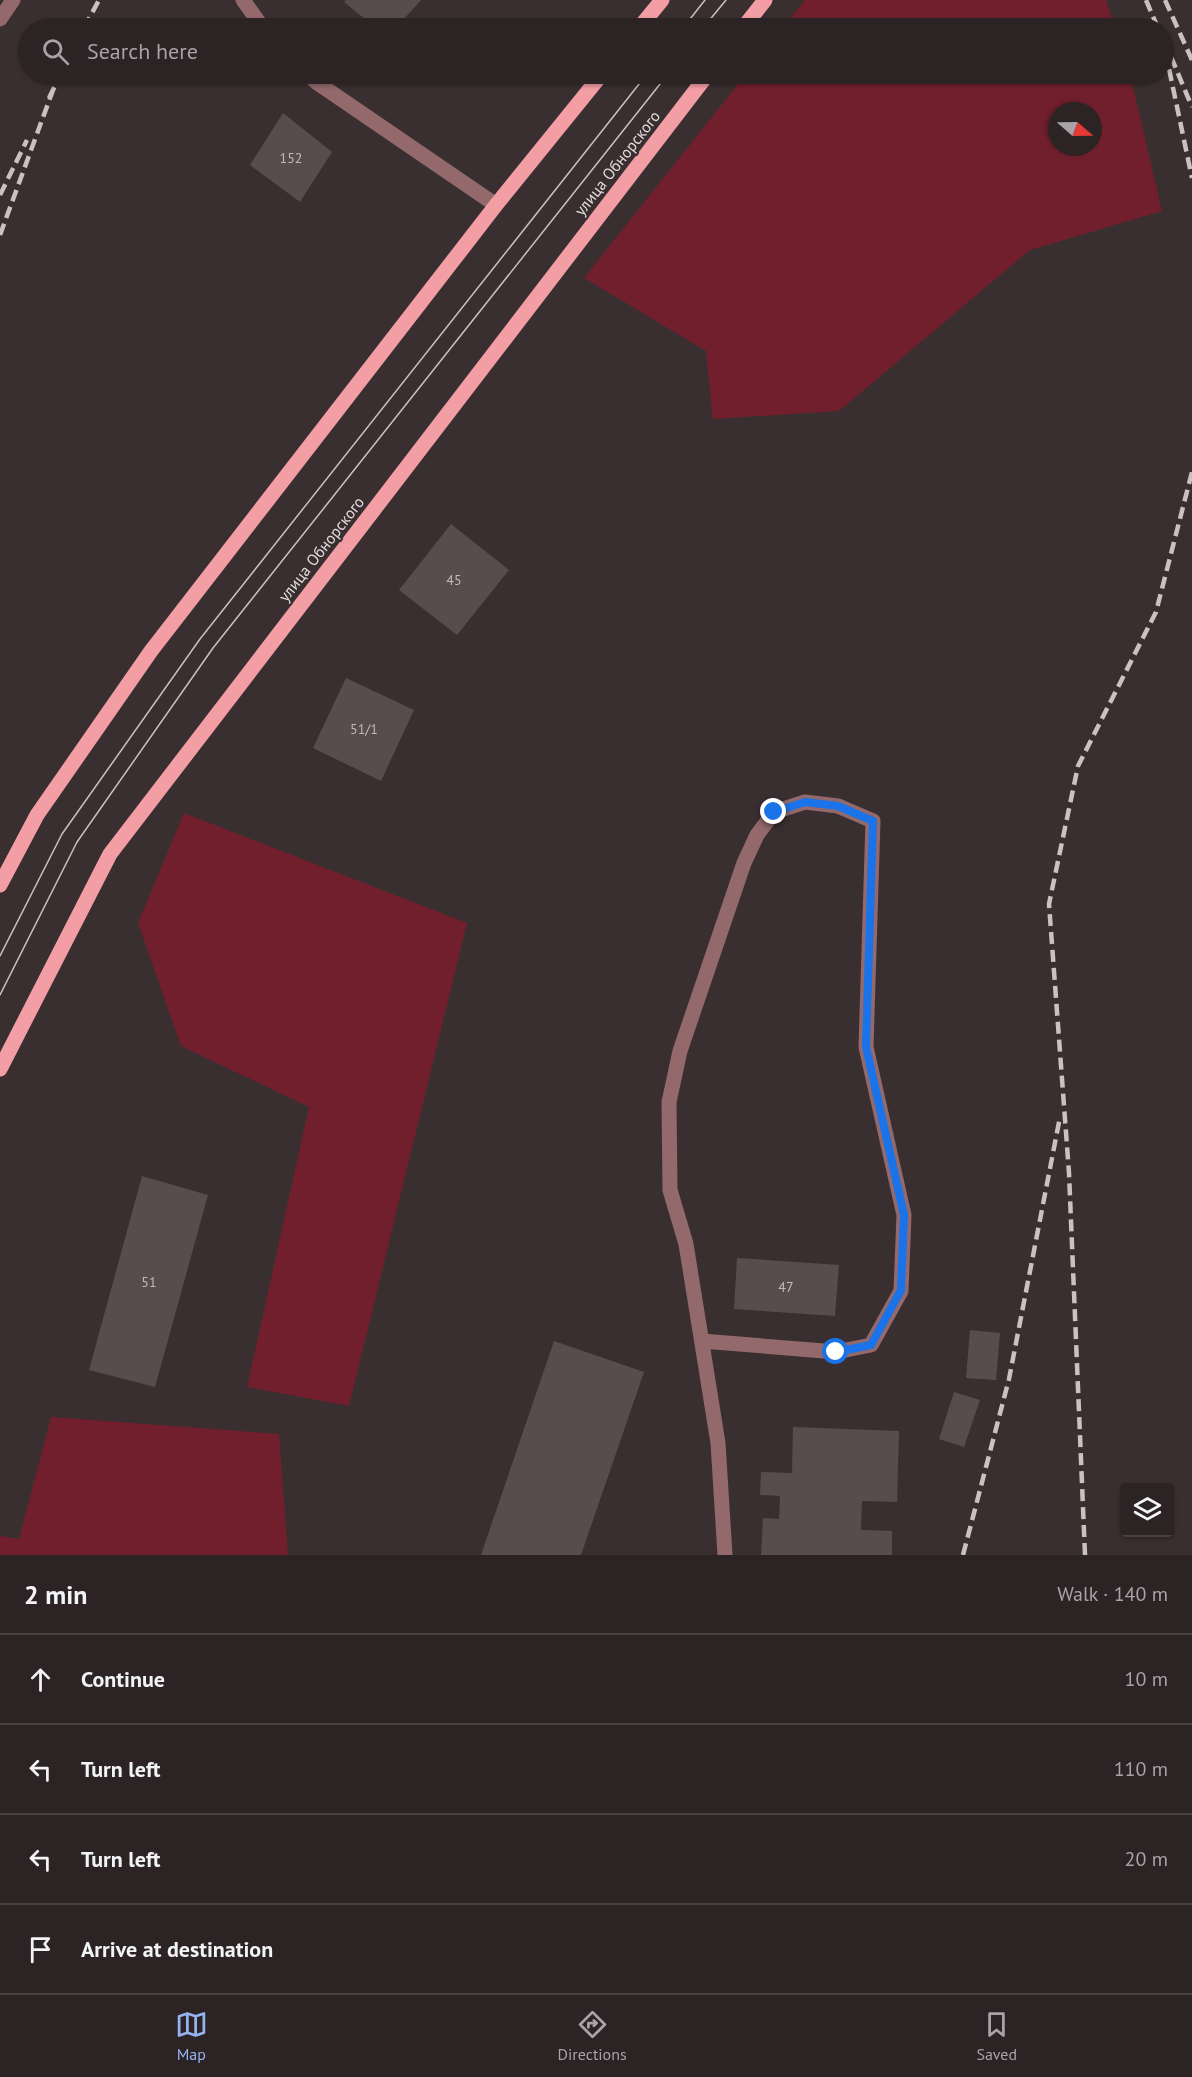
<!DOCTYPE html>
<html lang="en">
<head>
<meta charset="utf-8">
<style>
	:root { --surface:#2c2324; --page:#342b2c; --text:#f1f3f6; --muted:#a6a4a6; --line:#484041; --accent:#95b2f1 }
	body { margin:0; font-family:"PT Sans",sans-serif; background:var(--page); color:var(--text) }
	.controls { position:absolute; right:18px; bottom:18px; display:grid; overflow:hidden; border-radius:6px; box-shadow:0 2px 4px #0004 }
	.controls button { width:54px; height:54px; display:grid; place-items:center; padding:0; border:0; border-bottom:2px solid var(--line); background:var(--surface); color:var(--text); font:30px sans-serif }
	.compass { position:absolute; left:1048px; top:102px; width:54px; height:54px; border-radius:50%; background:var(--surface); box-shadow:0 2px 4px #0004; rotate:110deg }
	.stop { position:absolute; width:18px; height:18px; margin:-14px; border:4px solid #1a73e8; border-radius:50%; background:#fff }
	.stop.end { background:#1a73e8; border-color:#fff; box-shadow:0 2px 6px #0008 }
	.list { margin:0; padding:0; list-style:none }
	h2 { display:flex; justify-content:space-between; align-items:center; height:78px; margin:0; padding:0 24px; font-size:26px }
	h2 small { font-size:20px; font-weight:400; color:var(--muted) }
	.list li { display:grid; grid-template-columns:39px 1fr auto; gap:18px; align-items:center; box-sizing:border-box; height:90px; padding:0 24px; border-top:2px solid var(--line) }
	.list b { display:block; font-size:22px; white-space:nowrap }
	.list em { font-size:20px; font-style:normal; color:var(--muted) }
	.icon { flex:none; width:33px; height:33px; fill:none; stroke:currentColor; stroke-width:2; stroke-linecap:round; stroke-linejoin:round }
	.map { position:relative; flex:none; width:1192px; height:1555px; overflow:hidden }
	.search { position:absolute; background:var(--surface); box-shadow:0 2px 4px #0004; left:18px; right:18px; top:18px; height:66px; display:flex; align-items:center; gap:15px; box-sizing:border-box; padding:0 21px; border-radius:33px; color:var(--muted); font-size:22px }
	.sheet { height:438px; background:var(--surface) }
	nav { display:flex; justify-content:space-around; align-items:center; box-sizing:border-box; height:84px; border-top:2px solid var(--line); background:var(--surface); font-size:16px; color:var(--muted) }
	nav a { display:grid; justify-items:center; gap:3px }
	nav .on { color:var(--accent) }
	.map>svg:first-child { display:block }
	.green { fill:#721f2d; fill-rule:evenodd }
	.building { fill:#584d4d }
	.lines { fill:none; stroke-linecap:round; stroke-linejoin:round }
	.minor { stroke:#93696c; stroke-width:15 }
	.major { stroke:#f39ea5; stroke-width:15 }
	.tram { stroke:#cac2c2; stroke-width:1.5 }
	.rail { stroke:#cac2c2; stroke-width:4.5; stroke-dasharray:12 6; stroke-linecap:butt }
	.route { stroke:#1a73e8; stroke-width:8 }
	.labels { text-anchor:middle; stroke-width:4.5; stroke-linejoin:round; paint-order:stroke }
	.number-label { font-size:14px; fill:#c1b9b9 }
	.street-label { font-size:16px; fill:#e4dddd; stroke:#3a2f30 }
</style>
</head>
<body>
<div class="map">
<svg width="1192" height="1555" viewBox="0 0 1192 1555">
	<rect width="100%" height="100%" fill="#3a2f30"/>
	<path class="green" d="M805 0H1106L1115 28H782Z
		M746 74H1130L1162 211 1030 250 839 411 713 419 706 351 584 278ZM1057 111H1093V147H1057Z
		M184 813 467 923 349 1406 247 1387 309 1107 181 1046 138 923Z
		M51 1417 279 1434 288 1555H0V1536L19 1539Z"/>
	<path class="building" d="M346 0H421L396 28H376L344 2Z
		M283 113 332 152 300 202 250 165Z
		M451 524 509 570 457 635 399 590Z
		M346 678 414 710 381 781 313 748Z
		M142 1176 208 1195 155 1387 89 1370Z
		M737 1258 839 1265 835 1316 734 1309Z
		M970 1330 1000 1333 996 1380 966 1378Z
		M554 1341 644 1372 581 1555H481Z
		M954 1392 980 1400 964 1447 939 1439Z
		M793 1427 899 1431 897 1502 862 1501 861 1530 892 1531V1555H761L763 1518 779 1519 780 1496 760 1495 761 1472 792 1473Z"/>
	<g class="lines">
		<path class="minor" d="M243 0 263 28
			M0 19 13 0
			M307 74 316 82 496 205
			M702 1341 836 1352 871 1345 901 1291 904 1215 866 1047 873 821 838 806 805 802 774 812 757 835 744 863 680 1051 669 1102 670 1190 686 1244 718 1443 725 1555"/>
		<path class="major" d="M639 28 662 0
			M743 28 765 0
			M0 885 37 815 151 651 496 205 602 74
			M0 1069 110 854 708 74"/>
		<path class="tram" d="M683 28 705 0
			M703 28 726 0
			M0 956 62 834 200 639 647 74
			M0 995 77 842 213 648 668 74"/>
		<path class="rail" d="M1146 0 1158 28
			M1165 0 1192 60
			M84 28 99 0
			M1164 40 1192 107
			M1164 52 1168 64 1192 178
			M49 98 61 74
			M0 195 27 140
			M0 235 53 90
			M963 1555 1009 1379 1060 1117
			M1085 1555 1069 1173 1049 904 1078 766 1156 612 1192 472"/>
	</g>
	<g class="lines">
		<path class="route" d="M774 812 805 802 838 806 873 821 866 1047 904 1215 901 1290 871 1345 836 1352"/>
	</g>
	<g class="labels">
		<g class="number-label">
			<text x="291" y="163">152</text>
			<text x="454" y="585">45</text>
			<text x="364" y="734">51/1</text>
			<text x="149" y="1287">51</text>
			<text x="786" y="1292">47</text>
		</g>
		<g class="street-label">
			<text transform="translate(617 163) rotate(-52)" y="6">улица Обнорского</text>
			<text transform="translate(321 549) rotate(-52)" y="6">улица Обнорского</text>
		</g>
	</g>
</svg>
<div class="controls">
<button><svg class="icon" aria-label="layers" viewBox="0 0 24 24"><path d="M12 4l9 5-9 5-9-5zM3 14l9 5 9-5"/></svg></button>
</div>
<svg class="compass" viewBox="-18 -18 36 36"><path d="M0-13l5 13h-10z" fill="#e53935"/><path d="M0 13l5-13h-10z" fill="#a6a4a6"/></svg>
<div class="stop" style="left:836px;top:1352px"></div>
<div class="stop end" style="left:774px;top:812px"></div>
<div class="search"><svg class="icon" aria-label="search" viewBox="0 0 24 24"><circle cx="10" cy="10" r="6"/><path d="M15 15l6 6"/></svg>Search here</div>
</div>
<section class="sheet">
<h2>2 min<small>Walk · 140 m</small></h2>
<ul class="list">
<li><svg class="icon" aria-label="ahead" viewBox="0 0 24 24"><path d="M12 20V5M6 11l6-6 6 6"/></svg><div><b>Continue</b></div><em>10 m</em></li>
<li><svg class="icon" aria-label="left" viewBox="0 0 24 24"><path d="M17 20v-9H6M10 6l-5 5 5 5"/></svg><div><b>Turn left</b></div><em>110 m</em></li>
<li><svg class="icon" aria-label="left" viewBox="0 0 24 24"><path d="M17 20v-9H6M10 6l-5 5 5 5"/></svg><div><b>Turn left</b></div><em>20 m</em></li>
<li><svg class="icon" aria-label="arrive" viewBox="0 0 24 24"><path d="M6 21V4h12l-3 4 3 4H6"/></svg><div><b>Arrive at destination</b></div></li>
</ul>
</section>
<nav>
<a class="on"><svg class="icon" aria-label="map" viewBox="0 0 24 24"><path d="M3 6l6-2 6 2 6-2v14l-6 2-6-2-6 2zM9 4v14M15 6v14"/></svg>Map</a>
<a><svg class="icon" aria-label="directions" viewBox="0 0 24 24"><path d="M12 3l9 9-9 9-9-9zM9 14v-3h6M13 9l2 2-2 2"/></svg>Directions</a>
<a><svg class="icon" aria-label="saved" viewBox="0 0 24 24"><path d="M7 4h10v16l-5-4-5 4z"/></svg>Saved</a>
</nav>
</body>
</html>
